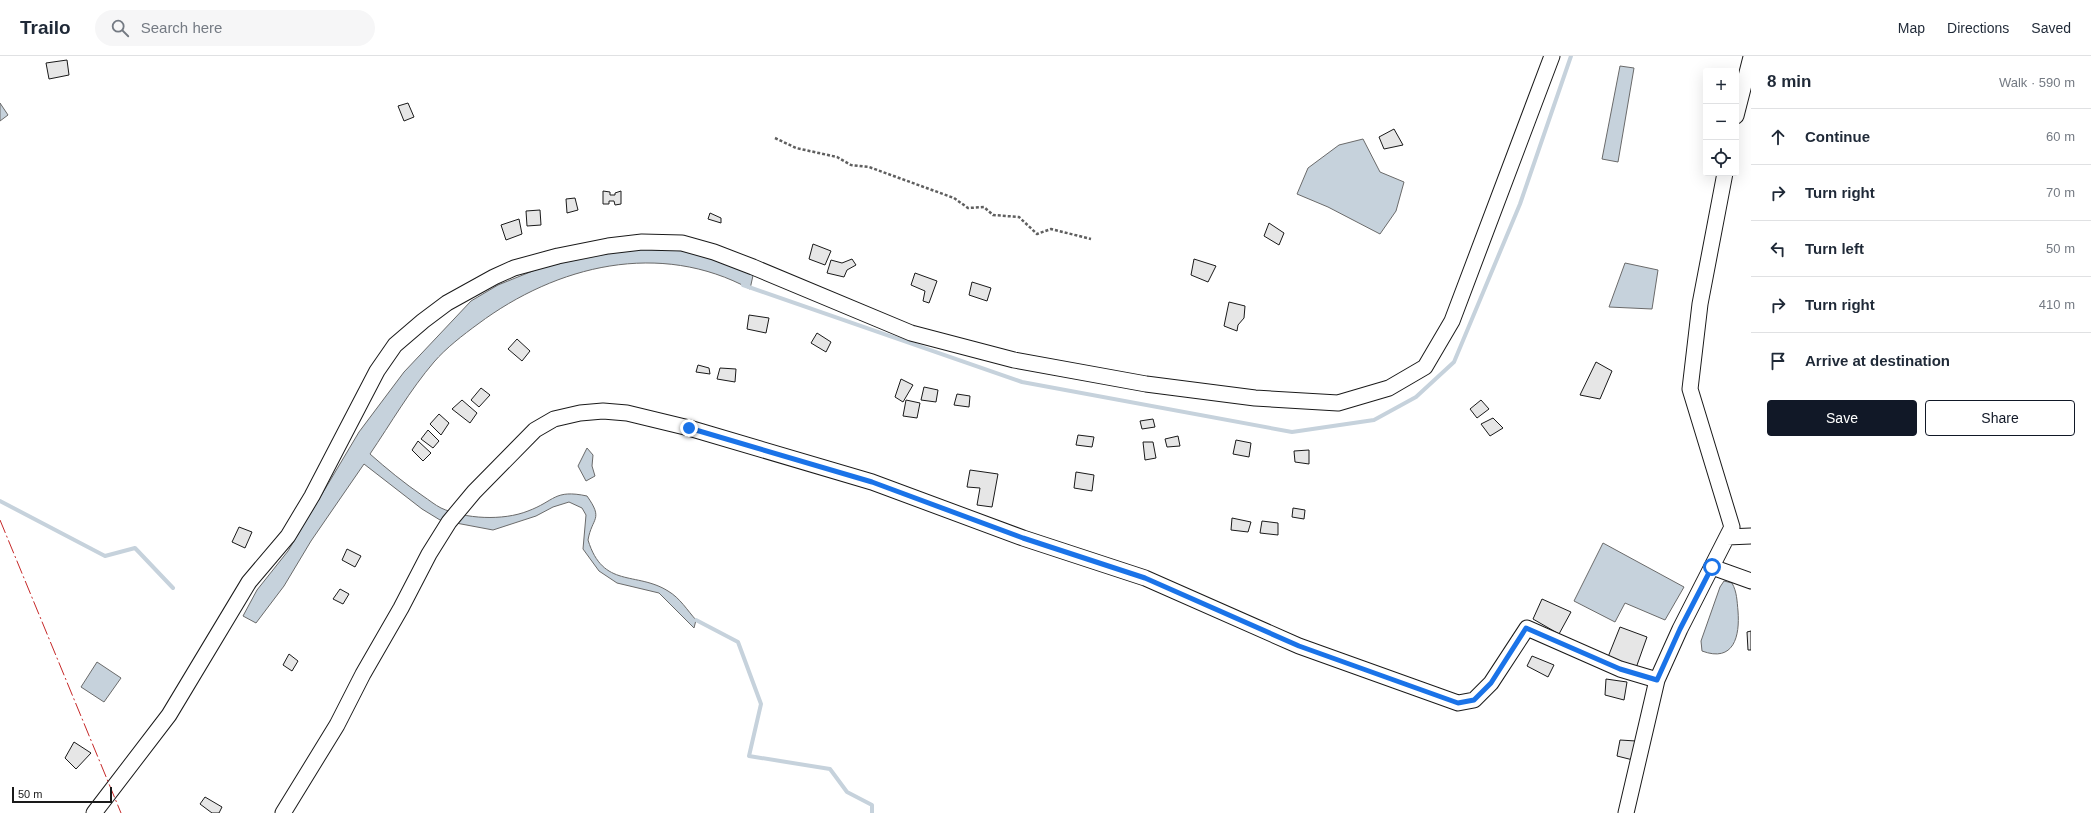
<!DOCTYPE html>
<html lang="en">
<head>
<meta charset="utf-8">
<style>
	:root { --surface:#fff; --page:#f6f6f7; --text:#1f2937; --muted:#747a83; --line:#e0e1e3; --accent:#111827 }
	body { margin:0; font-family:Arial,sans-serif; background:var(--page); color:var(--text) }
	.controls { position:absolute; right:12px; top:12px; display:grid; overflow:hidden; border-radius:4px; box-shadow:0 4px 16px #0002 }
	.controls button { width:36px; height:36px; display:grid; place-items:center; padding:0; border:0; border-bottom:1px solid var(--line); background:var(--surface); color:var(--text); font:20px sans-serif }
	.scale { position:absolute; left:12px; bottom:10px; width:100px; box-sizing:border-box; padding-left:4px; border:2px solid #1a1a1a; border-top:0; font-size:11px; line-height:14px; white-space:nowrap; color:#1a1a1a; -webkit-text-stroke:3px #fff; paint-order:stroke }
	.stop { position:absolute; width:12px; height:12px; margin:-9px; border:3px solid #1a73e8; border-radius:50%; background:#fff }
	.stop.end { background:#1a73e8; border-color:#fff; box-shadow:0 1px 4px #0008 }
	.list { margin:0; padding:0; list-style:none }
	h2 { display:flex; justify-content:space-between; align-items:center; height:52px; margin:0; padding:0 16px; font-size:17px }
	h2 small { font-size:13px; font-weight:400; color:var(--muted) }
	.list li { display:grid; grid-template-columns:26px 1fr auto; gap:12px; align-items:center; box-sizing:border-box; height:56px; padding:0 16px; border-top:1px solid var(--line) }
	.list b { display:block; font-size:15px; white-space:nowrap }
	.list em { font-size:13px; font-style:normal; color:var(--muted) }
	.actions { display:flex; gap:8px; padding:12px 16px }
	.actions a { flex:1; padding:9px 0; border:1px solid var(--accent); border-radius:4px; text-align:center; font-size:14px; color:var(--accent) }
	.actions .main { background:var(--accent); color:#fff }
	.icon { flex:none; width:22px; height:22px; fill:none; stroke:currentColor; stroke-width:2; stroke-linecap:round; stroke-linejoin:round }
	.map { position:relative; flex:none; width:1751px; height:757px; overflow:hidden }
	header { display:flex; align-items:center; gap:24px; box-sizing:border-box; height:56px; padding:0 20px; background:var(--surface); border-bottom:1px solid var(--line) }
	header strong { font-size:19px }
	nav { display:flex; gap:22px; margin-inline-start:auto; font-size:14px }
	.search { width:280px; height:36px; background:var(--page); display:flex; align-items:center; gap:10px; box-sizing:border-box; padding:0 14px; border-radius:22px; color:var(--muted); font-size:15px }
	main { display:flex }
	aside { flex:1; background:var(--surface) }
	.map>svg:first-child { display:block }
	.water { fill:#c6d2dc; stroke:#6a6a6a }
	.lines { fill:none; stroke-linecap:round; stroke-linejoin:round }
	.stream { stroke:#c6d2dc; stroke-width:4 }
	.building { fill:#e6e6e6; stroke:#1a1a1a }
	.minor-casing { stroke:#1a1a1a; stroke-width:17 }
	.path { stroke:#5f5f5f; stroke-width:2.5; stroke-dasharray:3 2; stroke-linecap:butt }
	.minor { stroke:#fff; stroke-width:15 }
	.power { stroke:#c62828; stroke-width:1; stroke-dasharray:14 3 2 3; stroke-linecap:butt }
	.route { stroke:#1a73e8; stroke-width:5 }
</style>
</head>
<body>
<header>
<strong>Trailo</strong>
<div class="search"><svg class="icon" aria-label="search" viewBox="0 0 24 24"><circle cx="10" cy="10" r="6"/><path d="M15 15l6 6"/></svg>Search here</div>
<nav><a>Map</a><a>Directions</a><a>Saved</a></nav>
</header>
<main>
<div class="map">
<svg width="1751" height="757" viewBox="0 0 1751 757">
	<rect width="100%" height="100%" fill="#fff"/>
	<path class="water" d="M1620 10 1634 12 1618 106 1602 103Z
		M0 47 8 59 0 65Z
		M1363 83 1380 116 1404 126 1396 155 1380 178 1328 151 1297 138 1308 112 1339 89Z
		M633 193 691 195 754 215 750 233C660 184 557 209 478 268 463 279 446 292 434 306 410 334 391 367 370 398 387 413 404 427 423 440 429 444 435 449 441 452 465 463 503 465 528 455 555 445 554 433 587 440 604 464 592 461 588 484 603 533 636 515 668 535 680 542 687 554 696 564L694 572 659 537 617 527 599 515 583 493 586 459 582 452 569 446 553 451 536 460 493 474 440 464 422 453 364 408 311 485 284 530 256 567 243 560 257 534 288 495 359 376 404 316 471 245 498 229 560 204Z
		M1625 207 1658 214 1652 253 1609 251Z
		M587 392 593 399 592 410 595 420 586 425 578 410Z
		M1603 487 1684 531 1665 564 1625 547 1615 566 1574 545Z
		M1724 525 1732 527C1737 536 1737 545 1738 555 1740 580 1734 607 1702 595L1701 585 1720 531Z
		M97 606 121 622 104 646 81 631Z"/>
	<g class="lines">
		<path class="stream" d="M743 229 1022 326 1292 376 1374 364 1416 341 1454 306 1520 148 1571 0
			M0 445 105 500 135 492 173 532
			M696 564 738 586 761 648 749 700 830 713 847 736 872 749V757"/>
	</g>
	<path class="building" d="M67 4 69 19 49 23 46 7Z
		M408 47 414 61 404 65 398 50Z
		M1394 73 1403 89 1384 93 1379 81Z
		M603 135 610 136V139H615V137L621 135V148L615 149 614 145H609V148H603Z
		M575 142 578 154 567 157 566 143Z
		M540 154 541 169 527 170 526 155Z
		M710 157 721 162V167L708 163Z
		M519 163 522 178 506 184 501 169Z
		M1269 167 1284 177 1279 189 1264 180Z
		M813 188 831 195 825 209 809 203Z
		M852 203 856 209 847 214 844 221 827 217 831 204 842 207Z
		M1194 203 1216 210 1208 226 1191 219Z
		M915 217 937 225 929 247 923 245 925 235 911 229Z
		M972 226 991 232 987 245 969 239Z
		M1229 246 1245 250 1244 262 1238 269 1237 275 1224 270Z
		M749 259 769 262 766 277 747 273Z
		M817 277 831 286 826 296 811 287Z
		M517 283 530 295 522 305 508 293Z
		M1596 306 1612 315 1600 343 1580 339Z
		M698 309 709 312 710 318 696 316Z
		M720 312 736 313 735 326 717 323Z
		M901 323 913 329 903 346 895 341Z
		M924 331 938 334 936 346 921 344Z
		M481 332 490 339 479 351 471 344Z
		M957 338 970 340 969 351 954 349Z
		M462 344 477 357 470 367 452 353Z
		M906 344 920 347 917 362 903 360Z
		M1481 344 1489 353 1477 362 1470 353Z
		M439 358 449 367 441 379 430 368Z
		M1493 362 1503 372 1490 380 1481 368Z
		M1153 363 1155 371 1142 373 1140 365Z
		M428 374 439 385 433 392 421 383Z
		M1078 379 1094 381 1092 391 1076 389Z
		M1178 380 1180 390 1167 391 1165 383Z
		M1236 384 1251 387 1249 401 1233 398Z
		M418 385 431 397 423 405 412 394Z
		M1143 386H1153L1156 402 1145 404Z
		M1309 394V408L1295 406 1294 395Z
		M970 414 998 418 992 451 977 449 980 432 967 431Z
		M1076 416 1094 419 1092 435 1074 432Z
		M1293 452 1305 454 1304 463 1292 461Z
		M1232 462 1251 466 1248 476 1231 474Z
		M1262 465 1278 467V479L1260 477Z
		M239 471 252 476 245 492 232 486Z
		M347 493 361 500 355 511 342 504Z
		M340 533 349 538 343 548 333 543Z
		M1542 543 1571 556 1559 578 1533 563Z
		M1620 571 1647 581 1636 612 1608 601Z
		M1751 575V594H1748L1747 576Z
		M289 598 298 605 292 615 283 609Z
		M1532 600 1554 609 1548 621 1527 610Z
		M1606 623 1627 626 1624 644 1605 639Z
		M1620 684 1636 685 1633 704 1617 700Z
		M74 686 91 697 76 713 65 702Z
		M205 741 222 751 219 757H212L200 748Z"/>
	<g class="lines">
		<g class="minor-casing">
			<path id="minor" d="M1736 60 1751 1
				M1727 481 1751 480
				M1712 511 1751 525
				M94 757 169 659 249 526 288 480 312 440 377 315 395 289 423 265 447 247 494 221 514 212 558 200 608 190 642 186 682 187 714 196 753 211 911 277 1014 304 1146 328 1255 342 1338 347 1389 332 1425 311 1452 265 1552 0
				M283 757 337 669 363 618 401 552 429 498 449 466 474 436 535 374 554 363 580 357 603 355 627 357 689 372 872 426 1023 482 1145 522 1299 590 1458 647 1474 644 1491 627 1527 572 1620 613 1657 624 1680 573 1732 471 1690 333 1700 248 1725 117
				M1626 757 1657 624"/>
		</g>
		<path class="path" d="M775 82 796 92 837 101 851 109 869 111 954 142 968 152 984 151 993 159 1019 161 1037 178 1051 173 1091 183"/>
		<use href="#minor" class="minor"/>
		<path class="power" d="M0 464 121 757"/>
	</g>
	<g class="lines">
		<path class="route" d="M689 372 872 426 1023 482 1145 522 1299 590 1458 647 1474 644 1491 627 1526 572 1620 613 1657 624 1680 573 1712 511"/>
	</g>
</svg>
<div class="controls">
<button>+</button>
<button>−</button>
<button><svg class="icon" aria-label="locate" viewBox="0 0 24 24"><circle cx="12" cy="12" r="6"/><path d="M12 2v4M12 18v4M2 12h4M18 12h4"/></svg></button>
</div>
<div class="scale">50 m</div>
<div class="stop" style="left:1712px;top:511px"></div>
<div class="stop end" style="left:689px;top:372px"></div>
</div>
<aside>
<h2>8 min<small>Walk · 590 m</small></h2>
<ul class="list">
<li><svg class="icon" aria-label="ahead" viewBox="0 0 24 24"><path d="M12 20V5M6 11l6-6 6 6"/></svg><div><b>Continue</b></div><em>60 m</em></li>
<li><svg class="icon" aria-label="right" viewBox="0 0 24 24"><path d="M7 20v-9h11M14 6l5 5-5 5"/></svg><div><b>Turn right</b></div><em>70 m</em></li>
<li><svg class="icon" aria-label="left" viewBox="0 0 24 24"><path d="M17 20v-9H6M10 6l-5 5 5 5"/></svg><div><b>Turn left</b></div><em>50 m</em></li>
<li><svg class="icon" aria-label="right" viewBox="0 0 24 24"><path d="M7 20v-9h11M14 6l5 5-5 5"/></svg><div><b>Turn right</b></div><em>410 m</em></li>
<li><svg class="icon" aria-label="arrive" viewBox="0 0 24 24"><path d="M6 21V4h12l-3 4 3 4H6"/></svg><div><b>Arrive at destination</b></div></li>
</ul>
<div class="actions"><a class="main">Save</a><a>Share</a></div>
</aside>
</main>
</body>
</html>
